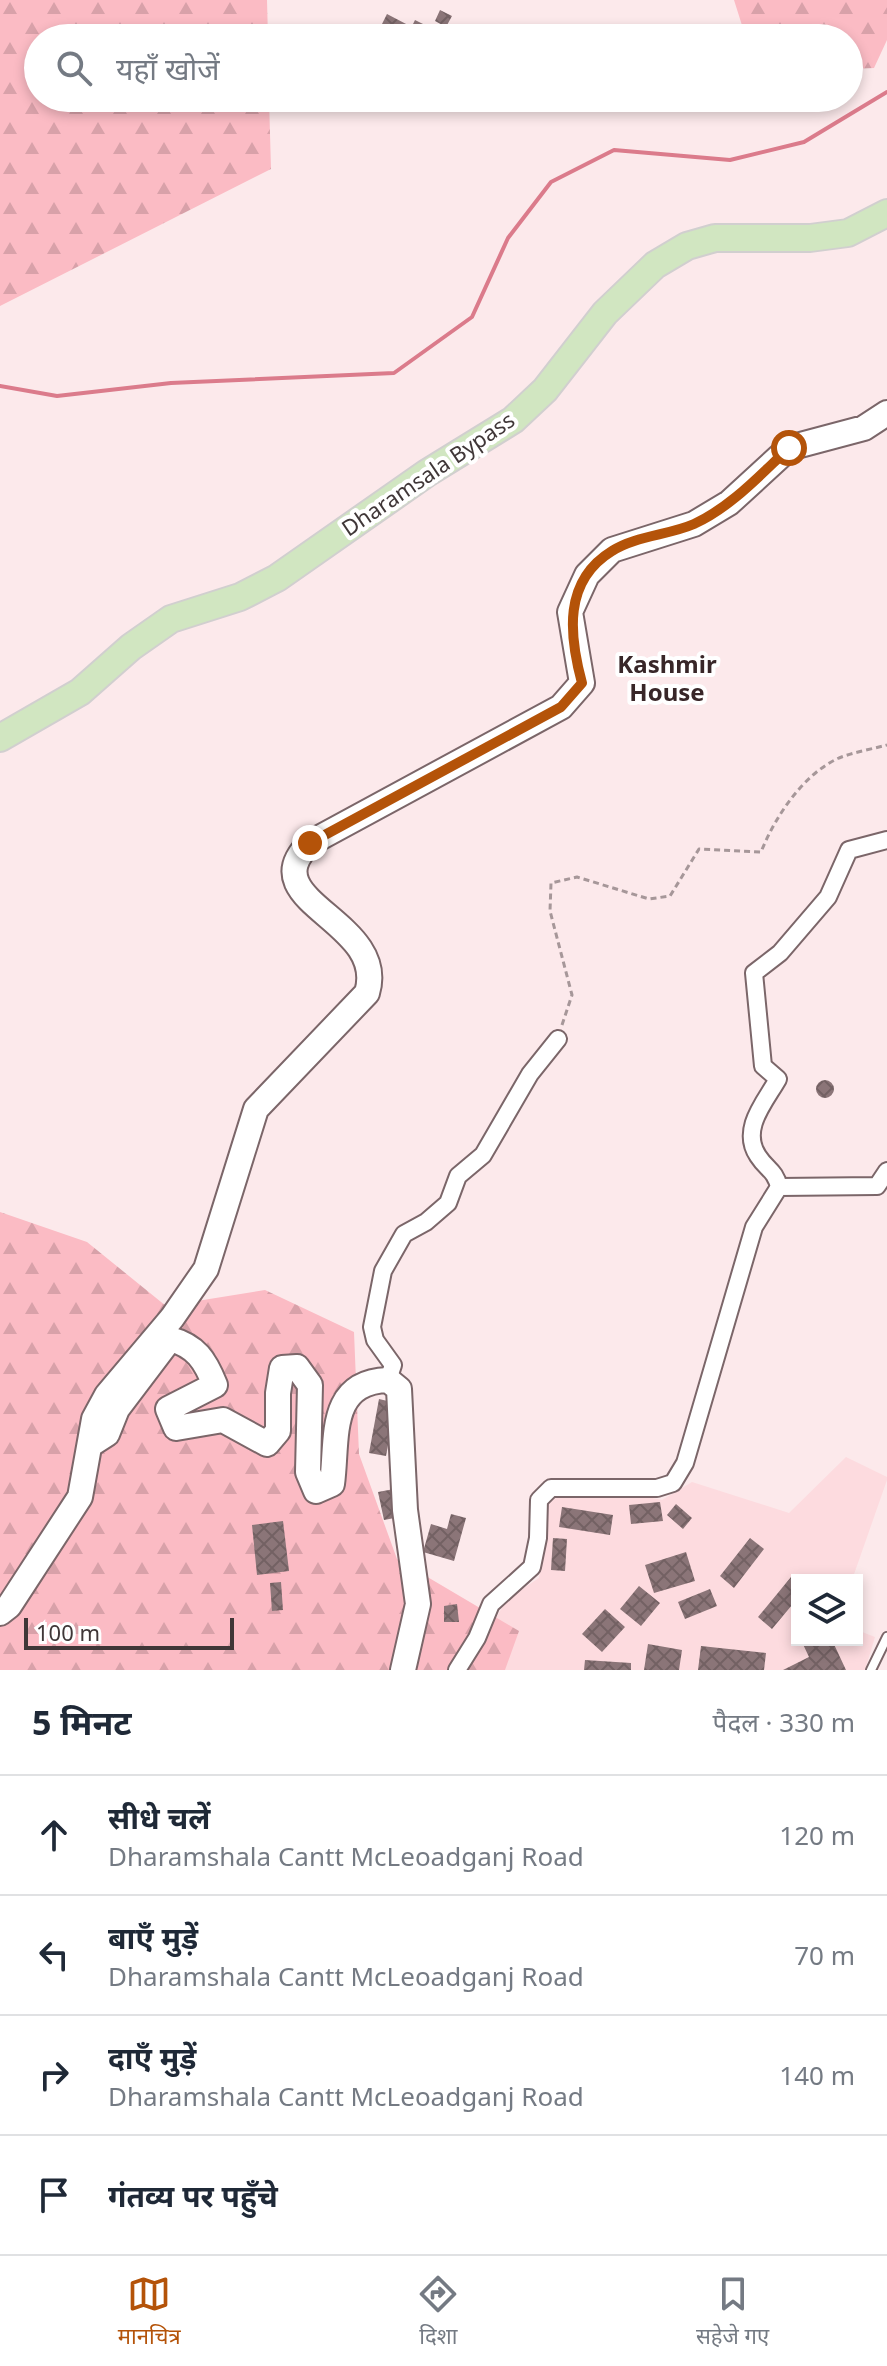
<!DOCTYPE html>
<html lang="hi">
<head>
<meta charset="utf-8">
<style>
	:root { --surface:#fff; --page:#f2f2f3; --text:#1f2937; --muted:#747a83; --line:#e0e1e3; --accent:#b45309 }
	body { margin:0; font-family:"Noto Sans","Noto Sans Devanagari",sans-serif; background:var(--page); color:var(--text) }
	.controls { position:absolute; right:24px; bottom:24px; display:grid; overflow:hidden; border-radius:0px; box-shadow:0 4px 12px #0003 }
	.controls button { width:72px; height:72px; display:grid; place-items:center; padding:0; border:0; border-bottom:2px solid var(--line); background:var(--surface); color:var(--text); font:40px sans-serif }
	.scale { position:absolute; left:24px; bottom:20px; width:210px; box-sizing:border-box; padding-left:8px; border:4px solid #403738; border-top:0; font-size:22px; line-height:28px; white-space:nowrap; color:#403738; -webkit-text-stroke:6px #fff; paint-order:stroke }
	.stop { position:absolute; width:24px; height:24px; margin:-18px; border:6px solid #b45309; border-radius:50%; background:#fff }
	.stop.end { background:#b45309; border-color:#fff; box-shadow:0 2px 8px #0008 }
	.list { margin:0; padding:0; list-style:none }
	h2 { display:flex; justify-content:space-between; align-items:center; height:104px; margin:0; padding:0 32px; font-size:34px }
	h2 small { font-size:26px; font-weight:400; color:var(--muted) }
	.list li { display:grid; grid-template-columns:52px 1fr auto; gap:24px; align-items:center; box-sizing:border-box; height:120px; padding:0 32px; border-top:2px solid var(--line) }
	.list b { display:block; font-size:30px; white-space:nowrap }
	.list p { margin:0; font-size:26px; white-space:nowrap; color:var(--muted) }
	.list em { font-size:26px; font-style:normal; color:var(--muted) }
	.icon { flex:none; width:44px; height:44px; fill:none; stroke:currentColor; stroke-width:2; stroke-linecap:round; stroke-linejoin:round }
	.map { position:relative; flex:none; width:887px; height:1670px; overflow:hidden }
	.search { position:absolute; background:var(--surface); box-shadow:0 4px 12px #0003; left:24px; right:24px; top:24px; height:88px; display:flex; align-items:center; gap:20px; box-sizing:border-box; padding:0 28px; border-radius:44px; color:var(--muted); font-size:30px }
	.sheet { height:584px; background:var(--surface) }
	nav { display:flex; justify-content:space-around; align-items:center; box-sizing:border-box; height:112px; border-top:2px solid var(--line); background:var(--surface); font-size:22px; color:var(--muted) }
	nav a { display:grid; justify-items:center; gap:4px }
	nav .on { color:var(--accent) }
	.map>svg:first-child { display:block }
	.built { fill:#fddbdf }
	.forest { fill:url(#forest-firs) }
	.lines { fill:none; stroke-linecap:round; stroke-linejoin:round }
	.stream { stroke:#db7b8b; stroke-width:4 }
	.building { fill:url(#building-cross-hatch) }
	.lane-casing { stroke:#7b6669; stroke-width:12 }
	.street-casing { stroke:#7b6669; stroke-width:20 }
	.secondary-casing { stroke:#7b6669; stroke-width:28 }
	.primary-casing { stroke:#d1cfcf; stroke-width:30 }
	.path { stroke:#a69799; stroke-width:3; stroke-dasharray:6 4; stroke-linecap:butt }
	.lane { stroke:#fff; stroke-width:8 }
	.street { stroke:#fff; stroke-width:16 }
	.secondary { stroke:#fff; stroke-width:24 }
	.primary { stroke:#d1e6c1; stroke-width:26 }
	.route { stroke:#b45309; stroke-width:10 }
	.labels { text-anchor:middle; stroke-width:8; stroke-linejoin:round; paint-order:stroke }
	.street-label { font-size:22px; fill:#403738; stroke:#fff }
	.neighbourhood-label { font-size:24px; font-weight:bold; fill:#382628; stroke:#fff }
</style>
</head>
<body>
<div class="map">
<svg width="887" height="1670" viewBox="0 0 887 1670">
	<defs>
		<pattern id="forest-firs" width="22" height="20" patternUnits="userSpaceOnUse" patternTransform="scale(2)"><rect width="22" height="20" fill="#fbbbc4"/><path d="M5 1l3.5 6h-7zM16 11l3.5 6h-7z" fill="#d8a1a9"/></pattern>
		<pattern id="building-cross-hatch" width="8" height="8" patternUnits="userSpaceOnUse" patternTransform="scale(2)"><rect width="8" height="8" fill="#8b7578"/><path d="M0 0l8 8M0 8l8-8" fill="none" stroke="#736163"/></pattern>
	</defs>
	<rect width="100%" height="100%" fill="#fce9eb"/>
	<path class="built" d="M846 1457 887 1477V1480L852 1580H797V1640H857V1630L875 1637 865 1670H466L507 1599 539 1578 549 1504 565 1480 662 1500 692 1482 789 1513Z"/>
	<path class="forest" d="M0 0H267L268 38H38V98H269L271 169 0 306Z
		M734 0H887V40L874 68 849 69V38H746Z
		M0 1212 87 1242 166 1306 265 1290 354 1332 359 1454 397 1559 519 1631 505 1670H0Z"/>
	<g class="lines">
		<path class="stream" d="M0 386 57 396 171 383 394 373 472 317 508 238 551 182 614 150 730 160 804 142 887 92"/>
	</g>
	<path class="building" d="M440 10 452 16 446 27 435 21Z
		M387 14 408 25 402 38 379 30Z
		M415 20 441 33 439 38H420L409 32Z
		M373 28 385 35 383 38H368Z
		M816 1089a9 9 0 1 1 18 0a9 9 0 1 1-18 0Z
		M379 1399 396 1403 386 1456 369 1453Z
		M394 1489 400 1517 384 1520 378 1492Z
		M660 1502 663 1521 631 1524 629 1505Z
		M676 1504 692 1518 683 1529 667 1515Z
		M562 1507 613 1515 610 1535 559 1527Z
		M451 1514 466 1518 454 1561 423 1552 431 1524 447 1529Z
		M283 1521 289 1571 257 1575 252 1525Z
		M553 1538 567 1539 565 1571 551 1570Z
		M750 1538 764 1549 734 1588 720 1576Z
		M686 1552 695 1581 654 1593 645 1565Z
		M791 1577 797 1582V1599L772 1629 758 1617Z
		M281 1582 283 1610 272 1611 270 1583Z
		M639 1586 660 1603 641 1626 620 1609Z
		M710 1589 717 1606 685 1619 678 1602Z
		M457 1604 459 1622H444V1606Z
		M605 1609 625 1627 602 1652 582 1634Z
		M801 1640H832L846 1670H783L809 1657Z
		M648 1644 682 1650 679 1670H644Z
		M701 1646 766 1653 764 1670H698Z
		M585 1660 631 1663V1670H584Z"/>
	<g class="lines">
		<g class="lane-casing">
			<path id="lane" d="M871 1670 887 1637"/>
		</g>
		<g class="street-casing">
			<path id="street" d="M779 1187C775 1170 767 1170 758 1156 740 1129 765 1102 778 1079L763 1066 754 973 780 953 828 897 849 850 887 840
				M388 1380 393 1365 375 1340 372 1327 383 1271 404 1234 426 1222 448 1203 458 1176 483 1155 530 1074 558 1039
				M457 1670 477 1638 491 1604 532 1567 538 1538 539 1500 551 1488H657L673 1483 685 1463 754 1227 779 1187 877 1186 887 1171"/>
		</g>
		<g class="secondary-casing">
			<path id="secondary" d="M93 1443 107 1434 117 1409 170 1339C196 1346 205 1360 215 1385L168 1409 176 1428 223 1420 267 1444 278 1431V1393L282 1368 297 1367 310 1385 308 1472 316 1491 332 1484C338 1439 327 1382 388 1380L399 1389 405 1510 418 1604 403 1670
				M0 1613 9 1606 80 1497 94 1419 107 1395 172 1318 206 1269 256 1109 367 993C389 920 249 902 310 843L561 707 582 683 570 612 587 575 612 550 694 524 729 503 789 448 864 428 887 413"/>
		</g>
		<g class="primary-casing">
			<path id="primary" d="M0 738 80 692 131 647 171 619 240 597 277 578 427 473 513 420 545 390 605 313 655 265 687 246 715 238H810L848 233 887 213"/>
		</g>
		<path class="path" d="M562 1025 572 995 550 911 551 883 577 877 649 899 670 896 699 849 761 852C775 817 803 774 839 758 854 752 872 749 887 745"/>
		<use href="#lane" class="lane"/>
		<use href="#street" class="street"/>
		<use href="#secondary" class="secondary"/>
		<use href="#primary" class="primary"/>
	</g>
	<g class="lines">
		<path class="route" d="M310 843 561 707 582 683C569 635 563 581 612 551 635 536 669 535 694 524 731 507 760 475 789 448"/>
	</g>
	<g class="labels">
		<g class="street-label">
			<text transform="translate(428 474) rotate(-34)" y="8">Dharamsala Bypass</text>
		</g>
		<g class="neighbourhood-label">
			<text x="667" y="673">Kashmir<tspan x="667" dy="28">House</tspan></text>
		</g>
	</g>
</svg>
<div class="controls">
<button><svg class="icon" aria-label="layers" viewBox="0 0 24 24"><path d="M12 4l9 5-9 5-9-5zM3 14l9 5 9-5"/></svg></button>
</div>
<div class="scale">100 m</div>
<div class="stop" style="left:789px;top:448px"></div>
<div class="stop end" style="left:310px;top:843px"></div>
<div class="search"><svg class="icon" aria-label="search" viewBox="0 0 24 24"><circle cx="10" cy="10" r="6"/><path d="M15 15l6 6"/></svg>यहाँ खोजें</div>
</div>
<section class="sheet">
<h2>5 मिनट<small>पैदल · 330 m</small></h2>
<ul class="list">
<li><svg class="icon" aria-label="ahead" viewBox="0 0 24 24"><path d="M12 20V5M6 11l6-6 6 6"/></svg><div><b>सीधे चलें</b><p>Dharamshala Cantt McLeoadganj Road</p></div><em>120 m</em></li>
<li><svg class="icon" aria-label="left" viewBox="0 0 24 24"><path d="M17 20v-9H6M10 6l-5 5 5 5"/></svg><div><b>बाएँ मुड़ें</b><p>Dharamshala Cantt McLeoadganj Road</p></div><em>70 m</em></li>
<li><svg class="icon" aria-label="right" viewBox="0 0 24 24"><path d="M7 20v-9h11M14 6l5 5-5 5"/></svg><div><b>दाएँ मुड़ें</b><p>Dharamshala Cantt McLeoadganj Road</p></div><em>140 m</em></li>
<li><svg class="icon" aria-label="arrive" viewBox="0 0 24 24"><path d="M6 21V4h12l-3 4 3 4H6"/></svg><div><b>गंतव्य पर पहुँचे</b></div></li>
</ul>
</section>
<nav>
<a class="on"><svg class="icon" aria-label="map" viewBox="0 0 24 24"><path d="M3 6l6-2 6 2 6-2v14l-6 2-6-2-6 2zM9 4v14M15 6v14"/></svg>मानचित्र</a>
<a><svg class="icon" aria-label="directions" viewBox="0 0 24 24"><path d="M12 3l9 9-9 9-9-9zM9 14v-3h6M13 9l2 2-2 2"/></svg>दिशा</a>
<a><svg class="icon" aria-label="saved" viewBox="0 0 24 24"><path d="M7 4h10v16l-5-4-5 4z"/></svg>सहेजे गए</a>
</nav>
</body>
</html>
